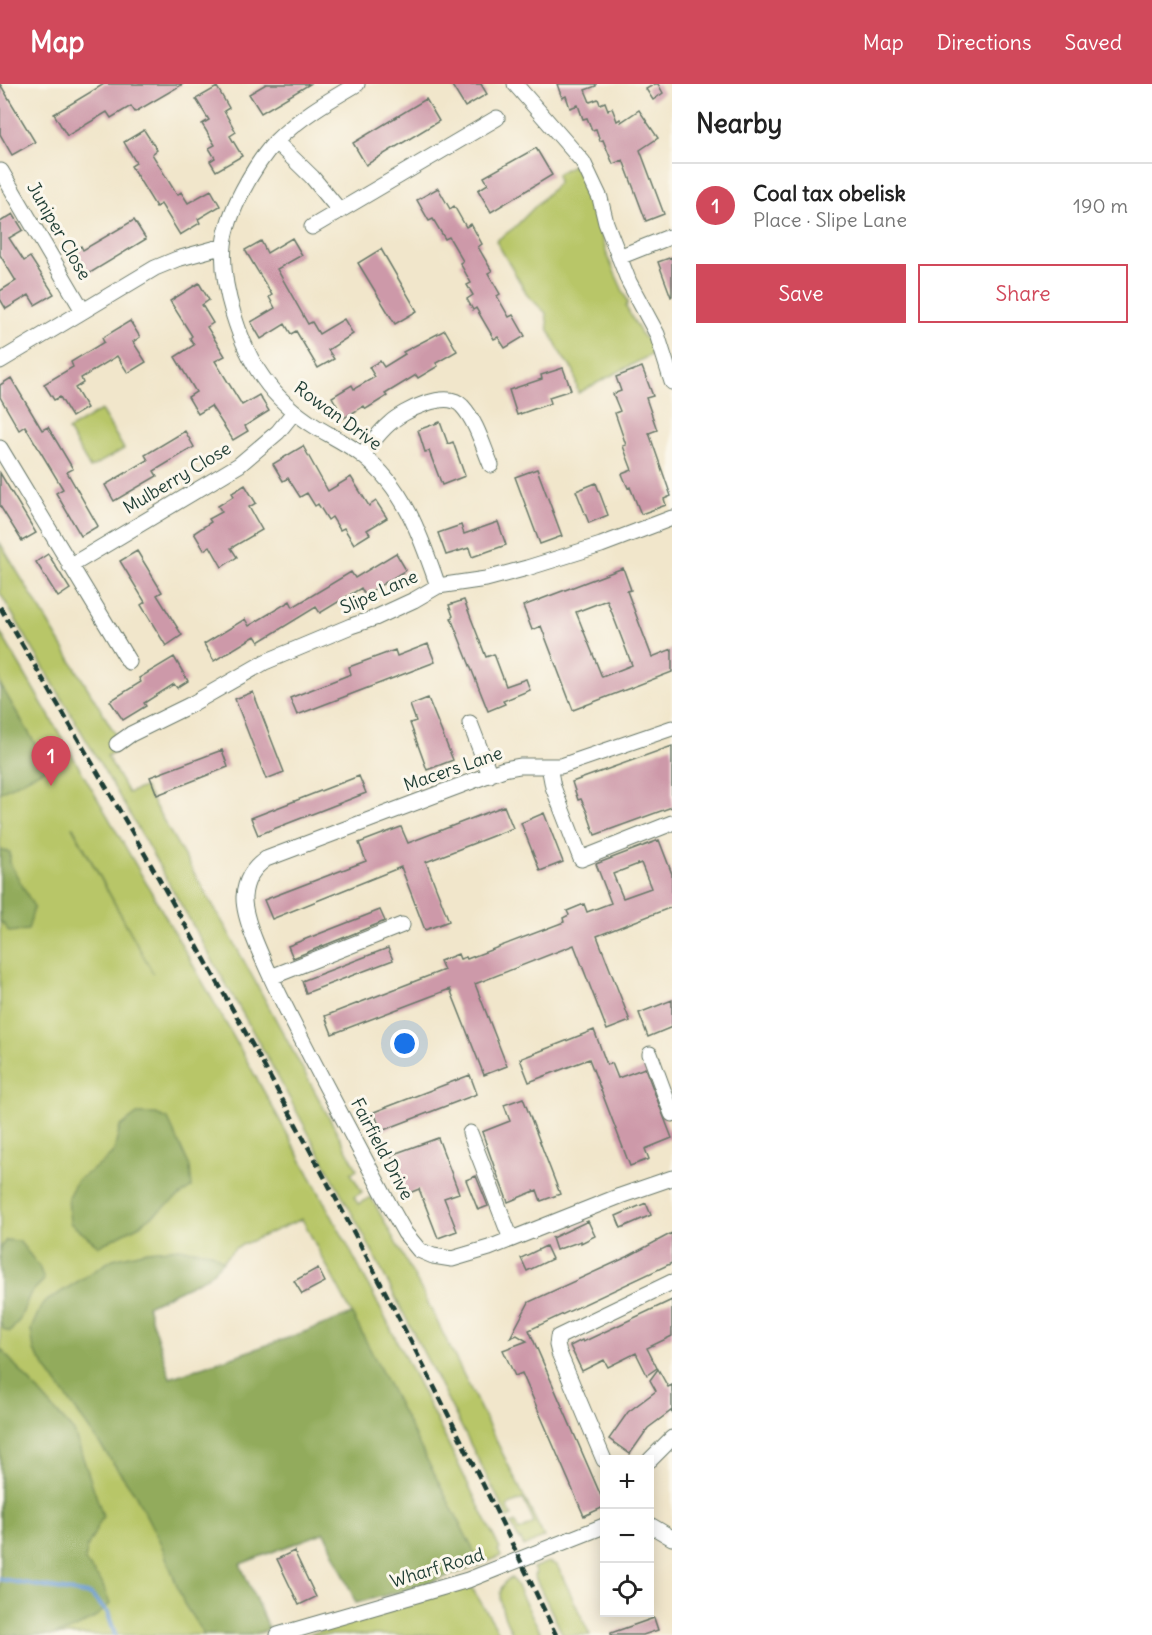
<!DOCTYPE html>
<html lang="en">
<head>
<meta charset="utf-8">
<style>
	:root { --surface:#fff; --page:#f2f2f2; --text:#222; --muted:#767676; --line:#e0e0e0; --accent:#d1495b }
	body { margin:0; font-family:Delius,sans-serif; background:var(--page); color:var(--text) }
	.controls { position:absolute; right:18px; bottom:18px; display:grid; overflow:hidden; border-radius:0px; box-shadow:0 3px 15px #0003 }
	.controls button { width:54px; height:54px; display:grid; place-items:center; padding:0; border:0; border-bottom:2px solid var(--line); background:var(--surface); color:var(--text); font:30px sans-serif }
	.you { position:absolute; left:405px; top:960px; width:21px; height:21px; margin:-15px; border:4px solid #fff; border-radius:50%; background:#1a73e8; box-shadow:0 0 0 9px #1a73e833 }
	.badge { display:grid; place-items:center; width:39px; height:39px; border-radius:50%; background:var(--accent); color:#fff; font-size:20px; font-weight:700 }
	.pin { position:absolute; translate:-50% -50px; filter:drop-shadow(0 2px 3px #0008) }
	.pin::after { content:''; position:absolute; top:32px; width:21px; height:18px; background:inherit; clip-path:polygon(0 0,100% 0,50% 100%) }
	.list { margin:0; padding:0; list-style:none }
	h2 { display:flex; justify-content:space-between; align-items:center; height:78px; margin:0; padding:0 24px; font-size:26px }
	h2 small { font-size:20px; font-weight:400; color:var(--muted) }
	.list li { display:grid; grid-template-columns:39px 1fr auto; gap:18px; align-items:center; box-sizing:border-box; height:84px; padding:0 24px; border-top:2px solid var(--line) }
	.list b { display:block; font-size:22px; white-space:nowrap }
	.list p { margin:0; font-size:20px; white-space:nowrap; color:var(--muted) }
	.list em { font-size:20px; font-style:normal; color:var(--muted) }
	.actions { display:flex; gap:12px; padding:18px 24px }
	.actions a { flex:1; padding:14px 0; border:2px solid var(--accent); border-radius:0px; text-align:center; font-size:21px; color:var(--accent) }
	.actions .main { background:var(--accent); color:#fff }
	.icon { flex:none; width:33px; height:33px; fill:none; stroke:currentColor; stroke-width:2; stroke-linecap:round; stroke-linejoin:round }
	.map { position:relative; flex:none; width:672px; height:1551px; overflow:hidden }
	header { display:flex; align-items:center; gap:36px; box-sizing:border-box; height:84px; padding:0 30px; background:var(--accent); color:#fff }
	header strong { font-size:28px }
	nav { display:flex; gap:33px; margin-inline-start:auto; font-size:21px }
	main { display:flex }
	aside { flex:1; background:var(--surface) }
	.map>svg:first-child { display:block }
	.green { fill:#b8c668; stroke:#6c824e; stroke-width:1.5; fill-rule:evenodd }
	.forest { fill:#92ab5c; stroke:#587448; stroke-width:1.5 }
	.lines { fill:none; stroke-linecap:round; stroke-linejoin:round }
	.stream { stroke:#699cd4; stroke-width:4.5 }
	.building { fill:#cd99a9; fill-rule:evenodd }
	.minor-casing { stroke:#687869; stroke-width:17 }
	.minor { stroke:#fff; stroke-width:15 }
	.rail { stroke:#1f3d34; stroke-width:4.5; stroke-dasharray:9 4.5; stroke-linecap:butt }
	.labels { text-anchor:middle; stroke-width:6; stroke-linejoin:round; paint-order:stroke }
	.street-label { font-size:18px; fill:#1f3d34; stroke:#fbf7ec }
</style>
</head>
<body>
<header>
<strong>Map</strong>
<nav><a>Map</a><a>Directions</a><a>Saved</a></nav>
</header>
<main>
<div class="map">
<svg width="672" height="1551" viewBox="0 0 672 1551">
	<rect width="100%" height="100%" fill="#fbf7ec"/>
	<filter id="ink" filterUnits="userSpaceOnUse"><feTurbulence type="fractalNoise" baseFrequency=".0167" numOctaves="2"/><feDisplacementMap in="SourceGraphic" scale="12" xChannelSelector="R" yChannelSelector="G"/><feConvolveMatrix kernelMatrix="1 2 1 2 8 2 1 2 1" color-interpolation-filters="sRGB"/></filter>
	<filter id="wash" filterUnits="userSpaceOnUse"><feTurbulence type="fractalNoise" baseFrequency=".008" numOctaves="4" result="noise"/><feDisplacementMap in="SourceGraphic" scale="24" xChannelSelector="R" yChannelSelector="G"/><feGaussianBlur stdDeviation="1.35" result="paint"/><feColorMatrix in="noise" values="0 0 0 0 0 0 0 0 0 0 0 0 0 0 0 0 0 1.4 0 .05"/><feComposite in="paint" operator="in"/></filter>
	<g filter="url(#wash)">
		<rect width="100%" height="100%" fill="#f1e6cb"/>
		<path class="green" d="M574 80 591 116 608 174 628 218 626 223 643 253 653 258 656 268 578 309 574 287 562 272 548 244 546 229 528 212 496 157 515 143 558 99 557 90Z
			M101 326 124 365 90 384 68 346Z
			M0 459 116 651 115 656 120 664 107 672 128 709 144 703 226 844 357 1085 351 1089 362 1108 354 1113 358 1120 371 1113 423 1209 544 1453 524 1463 521 1456H519L511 1440 515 1438 519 1447 534 1439 523 1415 507 1422 512 1432 508 1434 360 1144 261 962 132 734 0 509Z
			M0 548C117 747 233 947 342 1151 397 1254 448 1360 500 1465L498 1466 501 1472C454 1492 405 1506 356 1519L325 1448 240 1480 269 1546 251 1551H0ZM72 743H73L153 889ZM302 1135 352 1230 291 1253 170 1294 147 1222 207 1193 235 1164Z
			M548 1478 557 1481 590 1551H563L534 1491 536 1490 533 1484Z
			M512 1493 542 1551H513C505 1535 489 1504 512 1493Z
			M465 1503 472 1504 501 1551H307Z"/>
		<path class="forest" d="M0 600 49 683 0 708Z
			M0 766 10 768V779L34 823 28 846 9 848 0 836Z
			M137 1030H156L168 1035 190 1083 192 1103 140 1141 99 1162 70 1139 68 1113 77 1096 101 1080 114 1067 120 1043Z
			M6 1156 19 1157 39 1182 44 1196 30 1210 20 1235 10 1248 3 1245 0 1236V1164Z
			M179 1164 211 1168 223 1177 207 1193 147 1222 170 1294 291 1253 352 1230 481 1481 413 1504 356 1519 325 1448 240 1480 269 1546 251 1551H204L184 1520 161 1460 135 1410 34 1267 31 1245 42 1220 113 1175 148 1167Z
			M0 1264 74 1348 103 1432 87 1464 85 1477 102 1499 110 1520C97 1534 72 1549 52 1551 35 1551 17 1551 0 1551Z"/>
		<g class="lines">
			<path class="stream" d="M0 1495 91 1511 108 1529 115 1551"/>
		</g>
		<g id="blocks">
			<path class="building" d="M0 0 35 58 12 71 0 50Z
				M104 0H183L135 28 131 22 111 34 107 28 67 52 54 30Z
				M266 0H310L261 29 249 10Z
				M451 0H481L487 10 465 23Z
				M557 0H596V2L585 6 590 18 598 15 600 20 605 18 608 26 612 24 617 37 620 35 621 38 639 26 658 54 640 66 664 130 646 137 623 76 613 80 603 56 600 57 596 45 592 46 587 34 583 35 578 21 570 24 566 12 562 14Z
				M655 0H658L663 9 653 16 646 5Z
				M217 3 229 24 224 27 236 48 230 52 242 72 216 87 210 77 215 74 209 64 215 61 202 40 209 36 196 15Z
				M426 15 439 37 366 81 353 59Z
				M144 46 157 66 152 70 177 111 181 108 188 119 211 106 220 122 198 135 200 139 180 151 161 120 156 123 131 82 136 79 124 58Z
				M536 64 552 91 491 128 478 106 488 100 484 93Z
				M438 104 450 125 454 122 466 143 471 140 482 160 478 163 492 187 488 189 500 210 497 212 509 233 513 231 525 252 505 264 498 253 494 255 476 224 473 226 467 215 473 211 467 201 471 199 460 179 463 177 449 153 445 155 433 135 429 137 417 116Z
				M13 130 23 146 9 154 24 177 30 173 54 210 35 221 29 211 6 225 0 215V207L16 197 0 171V138Z
				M134 136 146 155 85 192 70 168 81 162 83 166Z
				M292 154 302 171 277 185 308 240 312 238 319 250 344 235 353 250 328 266 334 275 318 284 296 247 291 250 285 240 261 255 251 238 275 224 269 213 272 211 245 166 261 157 267 169Z
				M381 165 417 227 395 240 358 179Z
				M672 173V212L671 213 658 178Z
				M199 199 209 216 202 221 213 239 207 243 225 272 215 277 242 321 259 311 269 327 245 342 248 347 233 356 211 322 198 330 188 313 196 308 175 273 194 261 190 254 192 252 170 217Z
				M130 237 140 253 133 258 146 278 128 289 117 272 81 294 83 299 75 304 87 324 72 333 60 313 54 316 44 300 73 283 71 278 104 258 102 254Z
				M445 246 457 267 436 279 438 282 418 294 416 291 385 310 387 312 366 325 364 322 344 334 332 313 352 301 354 305 375 293 369 283 380 277 384 283 405 270 403 268Z
				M642 283 653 312 646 314 657 346 649 349 671 412 664 415 666 421 641 430 630 403 628 404 622 390 632 386 623 362 626 361 615 329 620 327 613 310 621 307 616 293Z
				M563 284 571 306 549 313 551 319 517 331 509 306 542 295 541 291Z
				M11 294 42 346 48 343 73 385 67 388 98 442 81 452 56 409 63 405 25 342 19 346 0 313V301Z
				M440 338 448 360 453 358 465 392 442 401 429 367 425 368 418 346Z
				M185 347 194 363 154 387 157 392 114 417 105 401 148 376 145 371Z
				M303 362 328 407 351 393 369 422 376 417 387 434 367 446 370 450 354 460 344 444 340 446 332 433 328 436 318 420 315 422 307 409 300 413 288 394 283 397 273 380Z
				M537 385 562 452 540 460 515 393Z
				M0 389 36 449 22 457 0 422Z
				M596 399 608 431 589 439 576 407Z
				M245 401 256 419 249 423 262 446 231 464 237 473 222 483 210 462 204 466 194 449 211 438 209 435 222 428 218 422 234 412 232 409Z
				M498 438 506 461 472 473 469 464 446 471 438 449 461 441 464 450Z
				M137 467 162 508 157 511 182 551 166 562 141 521 145 518 120 477Z
				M396 469 406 486 365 511 361 504 320 529 316 523 259 558 255 552 214 577 204 560 245 535 249 542 290 517 293 523 351 488 355 494Z
				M48 470 70 505 58 513 36 478Z
				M623 484 631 506 627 507 652 573 672 565V588L573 626 541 542 532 546 523 522ZM607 516 632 581 602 593 576 528Z
				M464 516 486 573 494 570 506 602 526 595 530 606 503 617 505 620 488 627 451 534 453 532 449 521Z
				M428 560 435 578 297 631 290 614 351 590 349 583 395 566 397 572Z
				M174 573 188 597 177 604 174 600 144 619 146 622 123 636 110 617 141 598 139 594Z
				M253 608 284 688 266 695 235 615Z
				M428 614 453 676 427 686 410 639 416 637 410 621Z
				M672 662V723L595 751 587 728 581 715 578 716 572 698Z
				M222 666 228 683 157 711 150 693Z
				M359 692 366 709 258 751 251 734Z
				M504 722 513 744 426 778 449 837 425 846 401 783 272 835 264 816 366 777 359 759 401 743 408 759Z
				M544 729 563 778 540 787 521 739Z
				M659 756 672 790V823L597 852 630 937 607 946 574 861 475 900 507 982 484 991 450 905 332 950 325 932 444 886 440 877 458 870 460 875 466 873 467 875 564 838 563 834 569 831 567 827 584 820 587 828 611 819 596 780ZM641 779 651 804 623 814 613 790Z
				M380 826 385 837 293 874 288 862Z
				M388 864 393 876 306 909 302 897Z
				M672 916V943L648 953 639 929Z
				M594 946 607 981 612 979 618 994 645 984 672 1054 645 1065 649 1075 630 1082 589 975 529 998 520 975Z
				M470 991 477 1010 381 1047 374 1028Z
				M523 1014 560 1110 541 1117 537 1106 508 1118 495 1085 482 1048 510 1037 504 1021Z
				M438 1054 459 1109 444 1114 457 1147 438 1154 419 1105 407 1110 391 1071Z
				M476 1092 488 1122 478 1126 466 1096Z
				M646 1119 651 1131 621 1144 616 1132Z
				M588 1137 595 1152 581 1159V1157L556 1166 552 1154Z
				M672 1149V1179L529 1246 604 1419V1423L584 1432 522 1289 515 1292 503 1266 527 1257 517 1251 510 1254 529 1218 627 1173Z
				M546 1162 552 1175 527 1187 521 1174Z
				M318 1184 325 1198 302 1210 294 1197Z
				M672 1216V1252L647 1264 657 1284 647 1291 636 1269 608 1283 604 1276 582 1287 570 1262 582 1256 583 1258Z
				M658 1285 668 1303 672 1301V1329L671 1327 648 1344 630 1370 609 1355 628 1328 656 1307 650 1296Z
				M294 1467 316 1513 299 1521 277 1475Z
				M654 1534 658 1546 643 1551H611V1549Z"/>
		</g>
	</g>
	<g filter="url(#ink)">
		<use href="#blocks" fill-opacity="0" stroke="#687869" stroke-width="1.5"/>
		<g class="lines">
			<g class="minor-casing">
				<path id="minor" d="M357 0C328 17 300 33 276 57 254 81 227 129 224 161 220 201 240 262 263 294 277 314 295 330 316 343 331 352 348 360 362 371 405 404 421 453 438 502
					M515 0 583 78 600 114 606 139 629 198 657 250 672 298
					M276 58 312 93 340 127
					M1 87 83 227
					M312 143 497 34
					M619 173 672 152
					M0 277 155 184 177 175 224 162
					M0 364 129 578
					M362 371C371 360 379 348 390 339 403 327 447 305 462 322 476 337 483 362 491 381
					M70 482 239 381 278 348 294 328
					M470 639 490 691
					M672 644 561 682H520L504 685 266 775C253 784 245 796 244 813 243 836 266 882 276 904 312 978 352 1051 391 1124L405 1149 419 1166 433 1172 452 1175 489 1164 620 1112 672 1094
					M117 660 131 650 190 621 265 578 351 542 375 534 414 516 438 502 486 495 527 484 601 461 672 434
					M549 682 553 703 581 775 672 739
					M271 893 402 841
					M650 970 672 1030
					M470 1049 511 1155
					M604 1376 559 1269 557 1261 558 1253 672 1198
					M650 1376 672 1354
					M650 1441 672 1454
					M278 1551 468 1496 604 1442"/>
			</g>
			<use href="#minor" class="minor"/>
			<path class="rail" d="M0 523C200 858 389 1198 556 1551"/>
		</g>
	</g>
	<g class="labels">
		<g class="street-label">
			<text transform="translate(59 147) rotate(60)" y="6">Juniper Close</text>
			<text transform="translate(338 332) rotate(36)" y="6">Rowan Drive</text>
			<text transform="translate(177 394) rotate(-31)" y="6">Mulberry Close</text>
			<text transform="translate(379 508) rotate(-24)" y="6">Slipe Lane</text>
			<text transform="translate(453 685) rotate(-19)" y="6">Macers Lane</text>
			<text transform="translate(382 1065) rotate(62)" y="6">Fairfield Drive</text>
			<text transform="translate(437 1484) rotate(-17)" y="6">Wharf Road</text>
		</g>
	</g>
</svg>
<div class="controls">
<button>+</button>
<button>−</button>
<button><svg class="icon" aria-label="locate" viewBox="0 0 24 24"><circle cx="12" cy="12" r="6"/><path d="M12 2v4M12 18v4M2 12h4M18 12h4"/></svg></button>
</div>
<div class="you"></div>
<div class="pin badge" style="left:51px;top:702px">1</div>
</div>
<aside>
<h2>Nearby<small></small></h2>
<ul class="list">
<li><span class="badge">1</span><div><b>Coal tax obelisk</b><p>Place · Slipe Lane</p></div><em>190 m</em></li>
</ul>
<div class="actions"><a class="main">Save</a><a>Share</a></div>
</aside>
</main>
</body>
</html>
